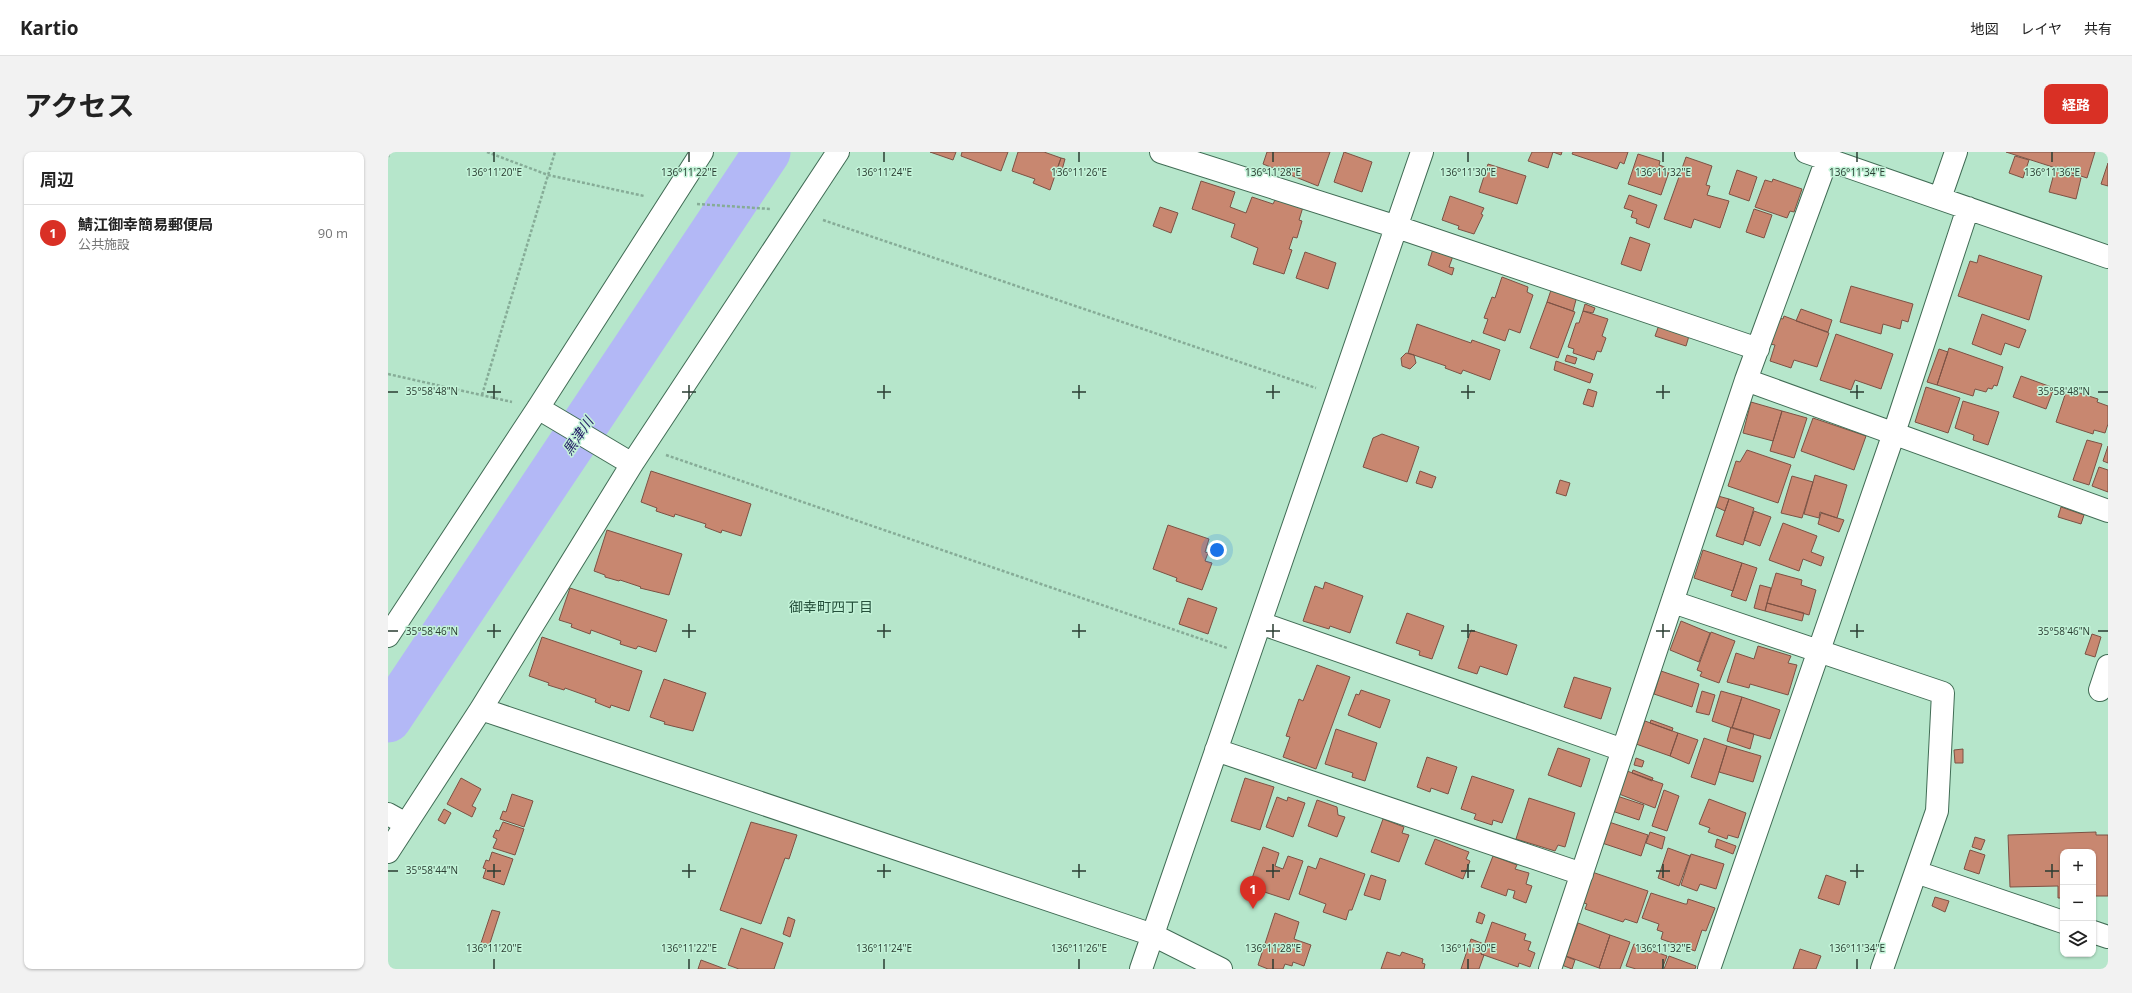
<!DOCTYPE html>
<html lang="ja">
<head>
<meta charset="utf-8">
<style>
	:root { --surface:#fff; --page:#f2f2f2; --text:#222; --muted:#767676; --line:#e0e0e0; --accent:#d93025 }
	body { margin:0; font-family:"Open Sans","Noto Sans JP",sans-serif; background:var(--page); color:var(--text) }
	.controls { position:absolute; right:12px; bottom:12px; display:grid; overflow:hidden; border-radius:8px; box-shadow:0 1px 3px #0004 }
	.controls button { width:36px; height:36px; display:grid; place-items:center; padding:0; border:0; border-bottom:1px solid var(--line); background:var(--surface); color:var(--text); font:20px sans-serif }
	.you { position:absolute; left:829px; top:398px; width:14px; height:14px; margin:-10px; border:3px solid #fff; border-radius:50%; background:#1a73e8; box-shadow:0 0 0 6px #1a73e833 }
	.badge { display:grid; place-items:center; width:26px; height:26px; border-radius:50%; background:var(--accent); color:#fff; font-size:13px; font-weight:700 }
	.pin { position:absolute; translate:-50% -33px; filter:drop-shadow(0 1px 2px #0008) }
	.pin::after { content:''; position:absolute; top:21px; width:14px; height:12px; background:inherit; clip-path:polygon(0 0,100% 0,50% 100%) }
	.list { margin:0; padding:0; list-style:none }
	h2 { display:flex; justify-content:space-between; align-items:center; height:52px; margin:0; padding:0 16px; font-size:17px }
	h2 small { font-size:13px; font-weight:400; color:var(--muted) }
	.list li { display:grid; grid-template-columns:26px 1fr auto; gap:12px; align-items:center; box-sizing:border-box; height:56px; padding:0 16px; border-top:1px solid var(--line) }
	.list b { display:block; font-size:15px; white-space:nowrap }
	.list p { margin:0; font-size:13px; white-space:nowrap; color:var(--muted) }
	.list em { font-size:13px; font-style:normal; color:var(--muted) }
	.icon { flex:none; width:22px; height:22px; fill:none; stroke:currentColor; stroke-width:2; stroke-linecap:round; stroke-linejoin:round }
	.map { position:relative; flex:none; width:1720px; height:817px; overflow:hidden; border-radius:8px }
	header { display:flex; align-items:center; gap:24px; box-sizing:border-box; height:56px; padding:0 20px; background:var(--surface); border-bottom:1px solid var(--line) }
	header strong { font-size:19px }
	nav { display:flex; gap:22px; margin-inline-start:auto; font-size:14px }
	.intro { display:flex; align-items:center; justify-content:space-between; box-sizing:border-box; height:96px; padding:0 24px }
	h1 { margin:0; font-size:28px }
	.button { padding:10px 18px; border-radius:8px; background:var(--accent); color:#fff; font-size:14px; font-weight:700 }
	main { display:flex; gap:24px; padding:0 24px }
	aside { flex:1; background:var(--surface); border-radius:8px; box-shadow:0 1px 3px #0004 }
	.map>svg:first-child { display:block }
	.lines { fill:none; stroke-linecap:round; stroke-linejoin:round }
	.river { stroke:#b3b8f6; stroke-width:47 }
	.building { fill:#c88770; stroke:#7c5244 }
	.minor-casing { stroke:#416c55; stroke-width:24 }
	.path { stroke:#86ac97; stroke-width:2.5; stroke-dasharray:3 2; stroke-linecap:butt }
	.minor { stroke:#fff; stroke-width:22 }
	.ticks { fill:none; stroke:#2a3d32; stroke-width:1.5 }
	.labels { text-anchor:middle; stroke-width:3; stroke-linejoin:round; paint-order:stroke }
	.water-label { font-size:14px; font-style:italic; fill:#29246a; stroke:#c3f3d8 }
	.neighbourhood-label { font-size:14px; fill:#244f3a; stroke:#c3f3d8 }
	.ticks-label { font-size:10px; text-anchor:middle; fill:#2a3d32; stroke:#c3f3d8; stroke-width:3; stroke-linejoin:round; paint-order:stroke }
</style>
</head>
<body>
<header>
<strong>Kartio</strong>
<nav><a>地図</a><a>レイヤ</a><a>共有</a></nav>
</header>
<div class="intro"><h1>アクセス</h1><a class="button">経路</a></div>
<main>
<aside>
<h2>周辺<small></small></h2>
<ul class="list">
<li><span class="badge">1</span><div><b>鯖江御幸簡易郵便局</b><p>公共施設</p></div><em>90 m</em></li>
</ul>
</aside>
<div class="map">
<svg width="1720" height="817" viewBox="0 0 1720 817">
	<rect width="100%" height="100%" fill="#b6e6cb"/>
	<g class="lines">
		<path class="river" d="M0 567 379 0"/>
	</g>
	<path class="building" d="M542 0H568L565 8Z
		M574 0H620L613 19 573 4Z
		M630 0H656L673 6 662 38 645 31 647 27 624 19Z
		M879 0H942L930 34 875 12Z
		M956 0 984 10 974 40 946 30Z
		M1144 0H1174L1173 3 1165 0 1160 16 1140 9Z
		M1185 0H1240L1236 12 1232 10 1229 17 1184 2Z
		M1618 0H1707L1699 26Z
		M1250 2 1272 9 1271 13 1282 17 1273 43 1240 32Z
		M1627 4 1641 8 1635 26 1621 21Z
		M1298 5 1324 14 1318 33 1322 34 1319 43 1341 49 1332 76 1306 67 1303 76 1276 67Z
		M673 6 677 7 674 18 669 17Z
		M1720 11V34L1713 32Z
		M1100 12 1138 24 1129 52 1091 40Z
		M1349 18 1369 25 1361 49 1341 42Z
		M1667 18 1693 26 1688 47 1661 40Z
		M1385 27 1414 37 1406 60 1402 59 1399 66 1367 55 1377 28 1384 30Z
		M813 29 847 40 842 55 858 61 864 45 885 52 888 46 915 55 911 68 914 69 909 86 905 85 901 97 904 98 896 122 865 112 870 96 843 85 847 72 804 57Z
		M1241 43 1269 53 1261 76 1248 71 1249 67 1243 65 1245 59 1236 56Z
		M1062 44 1096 56 1093 62 1095 63 1086 82 1070 77 1071 74 1054 68Z
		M772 55 790 61 783 81 765 74Z
		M1366 57 1384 63 1376 86 1358 80Z
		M1242 85 1262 92 1253 119 1233 112Z
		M1045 97 1065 104 1061 115 1066 116 1064 123 1040 113Z
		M917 100 948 111 940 137 908 126Z
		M1591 103 1654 124 1641 168 1570 144 1582 109 1589 111Z
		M1114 125 1140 135 1139 140 1145 143 1132 181 1121 177 1117 189 1095 181 1100 167 1096 166 1104 145 1107 146Z
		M1463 134 1525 152 1520 170 1514 168 1512 177 1495 172 1493 182 1452 170Z
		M1164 135 1189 144 1185 159 1159 150Z
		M1159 150 1187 160 1170 206 1142 196Z
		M1197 152 1207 156 1205 161 1195 159Z
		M1413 157 1444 168 1440 180 1408 169Z
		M1195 159 1220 167 1214 184 1218 186 1213 200 1209 199 1206 208 1185 201 1186 197 1180 195 1188 171H1191Z
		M1594 162 1638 178 1631 196 1617 191 1613 203 1584 192Z
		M1396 164 1441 181 1429 215 1406 208 1403 216 1382 209 1387 193 1382 192 1391 166 1395 167Z
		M1029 172 1083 191 1084 188 1112 198 1102 228 1075 218 1073 222 1057 216 1058 214 1020 201Z
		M1271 173 1301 184 1298 194 1267 184Z
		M1448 182 1505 202 1493 237 1467 228 1463 238 1432 228Z
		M1561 196 1615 215 1609 234 1606 233 1604 237 1600 236 1598 240 1587 237 1585 244 1549 233Z
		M1551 197 1560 200 1549 233 1539 230Z
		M1018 201 1026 203 1028 211 1022 217 1014 214 1013 206Z
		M1179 203 1189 206 1187 212 1177 209Z
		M1168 209 1205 222 1202 231 1166 218Z
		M1633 224 1666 236 1658 257 1625 245Z
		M1538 235 1572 246 1560 281 1527 270Z
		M1200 237 1209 240 1205 255 1195 252Z
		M1679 237 1710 247 1709 250 1720 254V272L1717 281 1706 278 1705 282 1668 270Z
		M1575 249 1611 260 1600 293 1585 288 1586 283 1567 276Z
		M1363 250 1394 259 1385 289 1355 281Z
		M1394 259 1419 266 1406 306 1382 299Z
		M1425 266 1478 284 1466 318 1413 299Z
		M994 282 1031 295 1019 330 975 315 985 286Z
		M1699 288 1714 292 1701 333 1685 328Z
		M1720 294V311L1715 309Z
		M1359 298 1403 313 1390 351 1340 334 1348 309 1352 310Z
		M1711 315 1720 318V340L1704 334Z
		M263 319 363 352 353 384 334 378 333 381 317 375 318 372 287 362 286 365 268 359 269 356 253 350Z
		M1032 319 1048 325 1044 336 1028 331Z
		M1427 323 1459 333 1449 366 1432 360 1431 366 1416 362Z
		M1404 324 1425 330 1414 366 1393 361Z
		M1172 328 1182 331 1178 344 1168 341Z
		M1330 344 1341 347 1337 359 1326 354Z
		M1341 347 1366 356 1355 393 1328 384Z
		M1673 355 1696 363 1693 372 1670 365Z
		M1366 359 1383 365 1372 394 1356 388Z
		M1433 361 1456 368 1451 380 1430 372Z
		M1395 371 1429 384 1423 400 1436 405 1433 414 1415 407 1411 419 1381 408Z
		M780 373 821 387 817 400 820 401 817 409 824 411 814 438 788 429 789 426 765 417Z
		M219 378 294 402 281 443 252 436 253 435 232 428 231 429 217 425V423L206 419Z
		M1315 398 1354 411 1345 439 1306 426Z
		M1354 411 1369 416 1358 449 1343 444Z
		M1388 421 1414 428 1413 433 1428 438 1421 463 1379 451Z
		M937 430 975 444 962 481 942 474 941 477 915 469 927 434 935 437Z
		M1372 433 1383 436 1377 459 1366 456Z
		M182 436 279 468 268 500 250 494 248 497 232 492 233 489 203 478 202 482 183 475 184 472 171 468Z
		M800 446 829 456 820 482 791 472Z
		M1379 451 1416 461 1414 469 1377 459Z
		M1019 461 1056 474 1044 507 1031 503 1032 499 1008 491Z
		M1293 469 1322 481 1311 510 1282 498Z
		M1083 478 1129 493 1119 523 1092 514 1089 522 1070 516Z
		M1323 480 1347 489 1331 531 1312 524 1314 520 1309 518Z
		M1704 482 1713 485 1707 505 1697 502Z
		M154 485 254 519 241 559 223 553 222 556 207 550 208 547 177 536 176 538 160 533 161 531 141 524Z
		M1370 494 1403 504 1400 511 1409 513 1400 543 1362 532 1361 536 1339 530 1348 501 1366 507Z
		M929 513 962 525 928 617 895 605 902 585 898 584 911 547 915 549Z
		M1273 519 1311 532 1304 555 1266 542Z
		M1186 525 1223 536 1213 567 1176 555Z
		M276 527 318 541 305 579 276 572 277 570 262 565Z
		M973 538 1002 548 992 576 960 563 968 542 971 543Z
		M1314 539 1327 543 1321 563 1308 560Z
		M1333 539 1354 545 1344 576 1324 569Z
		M1354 545 1392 558 1382 587 1344 576Z
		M1263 568 1285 576 1284 579 1262 571Z
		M1257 569 1290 581 1282 604 1248 592Z
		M1343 575 1366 582 1362 597 1339 589Z
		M948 577 989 591 977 629 964 625 965 621 937 612Z
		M1290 581 1310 588 1301 612 1282 604Z
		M1316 586 1339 594 1327 633 1303 625Z
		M1339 594 1373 604 1365 630 1331 620Z
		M1170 596 1202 607 1193 635 1160 623Z
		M1575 597V611H1567L1566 598Z
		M1039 605 1069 615 1060 642 1043 636 1042 640 1029 635Z
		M1248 606 1256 609 1254 615 1246 613Z
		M1245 618 1265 626 1264 629 1244 621Z
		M1239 619 1275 632 1267 656 1231 642Z
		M1084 624 1126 638 1114 671 1105 668 1104 673 1086 667 1088 662 1073 657Z
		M73 626 93 637 84 654 88 656 84 665 59 652Z
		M857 626 886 635 872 678 843 669Z
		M1276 638 1291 644 1279 679 1264 674Z
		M124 642 145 649 136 675 112 667 115 659 118 660Z
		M1226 643 1256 653 1251 668 1221 658Z
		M889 645 899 649 900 645 917 651 905 685 878 675Z
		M1141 646 1187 661 1177 695 1170 693 1167 699 1128 687Z
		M1321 647 1358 661 1350 686 1340 683 1339 687 1320 680 1322 676 1311 672Z
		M929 648 949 655 950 663 957 665 949 685 920 674Z
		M56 657 63 661 57 672 50 668Z
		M995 667 1016 675 1014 681 1021 683 1011 710 983 700Z
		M115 670 136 677 127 703 105 696 109 687 105 685 108 678 111 679Z
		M363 670 409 683 401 707 397 706 373 772 332 758Z
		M1221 670 1260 683 1253 704 1214 691Z
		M1262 680 1277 685 1274 697 1258 691Z
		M1708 680V683H1720V744H1705V700H1675V746H1670V734L1622 735 1620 683Z
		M1587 685 1597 688 1593 698 1584 695Z
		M1047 687 1081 700 1078 707 1082 709 1075 727 1037 712Z
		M1329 687 1348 694 1345 702 1327 695Z
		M875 695 891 701 887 714 895 717 900 704 915 709 901 748 861 735Z
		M1280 696 1302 704 1291 734 1270 726Z
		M1582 698 1597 703 1591 722 1576 717Z
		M104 700 125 707 116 733 95 726 98 717 95 716 98 708 101 709Z
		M1303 702 1336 712 1328 737 1312 732 1309 739 1293 733Z
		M1105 704 1129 713 1127 717 1141 721 1138 732 1144 734 1138 751 1125 746 1127 739 1120 737 1118 744 1093 735Z
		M932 706 977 722 964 758H961L958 768 935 760 938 752 911 742 920 714 928 717Z
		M1204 720 1260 739 1249 771 1237 767 1235 770 1197 757 1199 752 1193 750Z
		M983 723 998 728 992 748 976 743Z
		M1438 723 1458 730 1451 753 1430 746Z
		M1263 741 1297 752H1299L1300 747 1327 756 1318 779 1314 778 1307 799 1273 787 1275 780 1269 778 1271 772 1254 766Z
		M1547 745 1561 749 1557 760 1544 754Z
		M104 758 112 760 101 794 93 791Z
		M1091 760 1097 763 1094 772 1088 770Z
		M887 761 911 770 906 787 923 793 916 814 905 810 904 814 897 812 895 817H880L870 813Z
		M400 765 407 768 402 785 395 782Z
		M1104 770 1138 782 1136 788 1143 790 1140 798 1147 801 1142 815 1131 811 1130 815 1093 802Z
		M1190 771 1222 783 1211 816 1178 804Z
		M353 776 395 791 386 817H351L340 813Z
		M1222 783 1242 790 1232 817H1213L1211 816Z
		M1083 787 1096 792 1093 802 1096 803 1091 817H1073Z
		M1246 792 1279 804 1274 817H1248L1238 814Z
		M1412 797 1433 804 1428 817H1405Z
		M999 800 1012 804 1014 800 1035 807 1034 811 1037 812 1036 817H993Z
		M1169 801 1187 808 1184 817 1166 810Z
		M1281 804 1308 814 1307 817H1276Z
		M313 808 337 817H338H310Z"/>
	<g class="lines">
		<g class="minor-casing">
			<path id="minor" d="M773 0 1009 75 1370 197
				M1418 0 1720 105
				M1552 46 1568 0
				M1358 228 1720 359
				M150 256 244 312
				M1285 450 1555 541 1549 659 1494 817
				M872 471 1235 598
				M0 484 150 256 314 0
				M1712 538 1720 514
				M93 557 765 783 833 817
				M828 598 1194 722
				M0 662 18 672
				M0 700 93 557 244 312 450 0
				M1528 720 1675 770
				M1705 780 1720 785
				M753 817 1034 0
				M1162 817 1358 228 1439 7
				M1321 817 1506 281 1580 56"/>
		</g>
		<path class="path" d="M99 0 160 23 256 44
			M0 5 2 0
			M309 52 383 57
			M435 68 928 236
			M0 222 124 250
			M94 243 167 0
			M278 303 839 496"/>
		<use href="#minor" class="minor"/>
	</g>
	<path class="ticks" d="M106 0V10M301 0V10M496 0V10M691 0V10M885 0V10M1080 0V10M1275 0V10M1469 0V10M1664 0V10M106 233V247M301 233V247M496 233V247M691 233V247M885 233V247M1080 233V247M1275 233V247M1469 233V247M0 240H10M99 240H113M294 240H308M489 240H503M684 240H698M878 240H892M1073 240H1087M1268 240H1282M1462 240H1476M1710 240H1720M106 472V486M301 472V486M496 472V486M691 472V486M885 472V486M1080 472V486M1275 472V486M1469 472V486M0 479H10M99 479H113M294 479H308M489 479H503M684 479H698M878 479H892M1073 479H1087M1268 479H1282M1462 479H1476M1710 479H1720M106 712V726M301 712V726M496 712V726M691 712V726M885 712V726M1080 712V726M1275 712V726M1469 712V726M1664 712V726M0 719H10M99 719H113M294 719H308M489 719H503M684 719H698M878 719H892M1073 719H1087M1268 719H1282M1462 719H1476M1657 719H1671M106 807V817M301 807V817M496 807V817M691 807V817M885 807V817M1080 807V817M1275 807V817M1469 807V817"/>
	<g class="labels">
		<g class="water-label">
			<text transform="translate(190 284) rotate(-56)" y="5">黒津川</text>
		</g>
		<g class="neighbourhood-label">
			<text x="443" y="460">御幸町四丁目</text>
		</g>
	</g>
	<g class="ticks-label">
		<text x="106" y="24">136°11'20"E</text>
		<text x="301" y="24">136°11'22"E</text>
		<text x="496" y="24">136°11'24"E</text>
		<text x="691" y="24">136°11'26"E</text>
		<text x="885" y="24">136°11'28"E</text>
		<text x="1080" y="24">136°11'30"E</text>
		<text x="1275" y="24">136°11'32"E</text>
		<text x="1469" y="24">136°11'34"E</text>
		<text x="1664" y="24">136°11'36"E</text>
		<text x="44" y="243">35°58'48"N</text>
		<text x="1676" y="243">35°58'48"N</text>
		<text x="44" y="483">35°58'46"N</text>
		<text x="1676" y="483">35°58'46"N</text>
		<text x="44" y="722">35°58'44"N</text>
		<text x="106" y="800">136°11'20"E</text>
		<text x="301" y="800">136°11'22"E</text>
		<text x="496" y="800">136°11'24"E</text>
		<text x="691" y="800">136°11'26"E</text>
		<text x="885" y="800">136°11'28"E</text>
		<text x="1080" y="800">136°11'30"E</text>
		<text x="1275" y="800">136°11'32"E</text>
		<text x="1469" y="800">136°11'34"E</text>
	</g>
</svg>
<div class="controls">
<button>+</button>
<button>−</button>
<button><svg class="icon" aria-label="layers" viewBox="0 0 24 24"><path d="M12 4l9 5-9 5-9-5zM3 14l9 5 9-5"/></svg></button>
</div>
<div class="you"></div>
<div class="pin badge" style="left:865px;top:757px">1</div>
</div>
</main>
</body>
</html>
